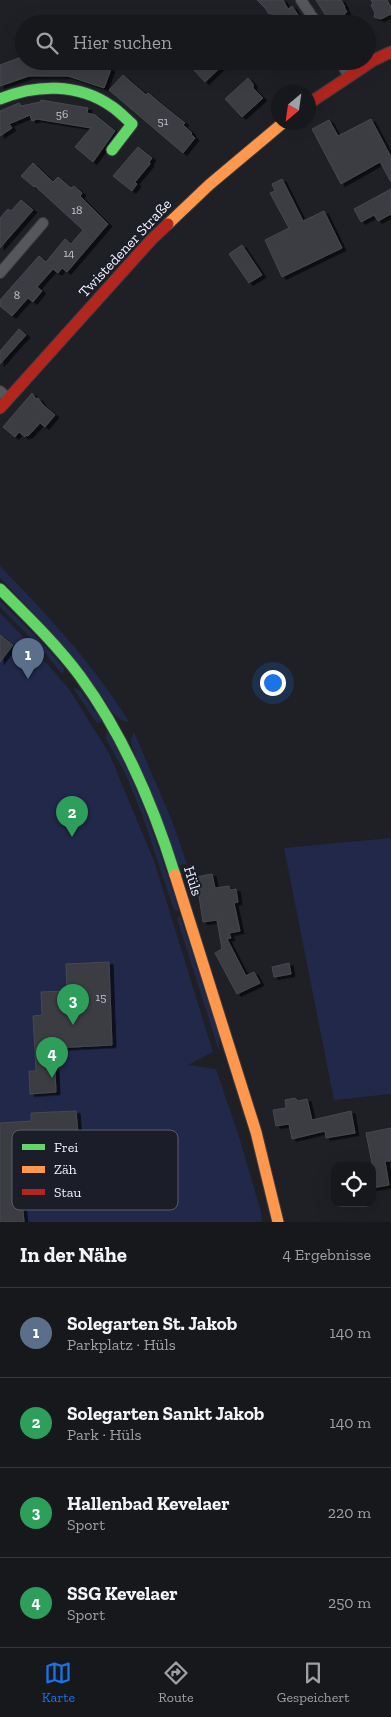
<!DOCTYPE html>
<html lang="de">
<head>
<meta charset="utf-8">
<style>
	:root { --surface:#16181c; --page:#232529; --text:#f1f3f6; --muted:#9ea0a3; --line:#35373b; --accent:#1a73e8 }
	body { margin:0; font-family:"Zilla Slab",serif; background:var(--page); color:var(--text) }
	.controls { position:absolute; right:15px; bottom:15px; display:grid; overflow:hidden; border-radius:10px; box-shadow:0 5px 20px #0002 }
	.controls button { width:45px; height:45px; display:grid; place-items:center; padding:0; border:0; border-bottom:1px solid var(--line); background:var(--surface); color:var(--text); font:25px sans-serif }
	.compass { position:absolute; left:271px; top:85px; width:45px; height:45px; border-radius:50%; background:var(--surface); box-shadow:0 5px 20px #0002; rotate:209deg }
	.you { position:absolute; left:272px; top:682px; width:18px; height:18px; margin:-12px; border:4px solid #fff; border-radius:50%; background:#1a73e8; box-shadow:0 0 0 8px #1a73e833 }
	.badge { display:grid; place-items:center; width:32px; height:32px; border-radius:50%; background:var(--accent); color:#fff; font-size:16px; font-weight:700 }
	.pin { position:absolute; translate:-50% -41px; filter:drop-shadow(0 1px 2px #0008) }
	.pin::after { content:''; position:absolute; top:26px; width:18px; height:15px; background:inherit; clip-path:polygon(0 0,100% 0,50% 100%) }
	.list { margin:0; padding:0; list-style:none }
	h2 { display:flex; justify-content:space-between; align-items:center; height:65px; margin:0; padding:0 20px; font-size:21px }
	h2 small { font-size:16px; font-weight:400; color:var(--muted) }
	.list li { display:grid; grid-template-columns:32px 1fr auto; gap:15px; align-items:center; box-sizing:border-box; height:90px; padding:0 20px; border-top:1px solid var(--line) }
	.list b { display:block; font-size:19px; white-space:nowrap }
	.list p { margin:0; font-size:16px; white-space:nowrap; color:var(--muted) }
	.list em { font-size:16px; font-style:normal; color:var(--muted) }
	.icon { flex:none; width:28px; height:28px; fill:none; stroke:currentColor; stroke-width:2; stroke-linecap:round; stroke-linejoin:round }
	.map { position:relative; flex:none; width:391px; height:1222px; overflow:hidden }
	.search { position:absolute; background:var(--surface); box-shadow:0 5px 20px #0002; left:15px; right:15px; top:15px; height:55px; display:flex; align-items:center; gap:12px; box-sizing:border-box; padding:0 18px; border-radius:28px; color:var(--muted); font-size:19px }
	.sheet { height:425px; background:var(--surface) }
	nav { display:flex; justify-content:space-around; align-items:center; box-sizing:border-box; height:70px; border-top:1px solid var(--line); background:var(--surface); font-size:14px; color:var(--muted) }
	nav a { display:grid; justify-items:center; gap:2px }
	nav .on { color:var(--accent) }
	.map>svg:first-child { display:block }
	.green { fill:#212849 }
	.building { fill:#3a3d42; stroke:#47494e; filter:url(#shadow) }
	.lines { fill:none; stroke-linecap:round; stroke-linejoin:round }
	.street-casing { stroke:#3b3c42; stroke-width:12 }
	.fast-casing { stroke:#3b3c42; stroke-width:13 }
	.slow-casing { stroke:#3b3c42; stroke-width:13 }
	.jam-casing { stroke:#3b3c42; stroke-width:13 }
	.street { stroke:#55575c; stroke-width:10 }
	.fast { stroke:#63d668; stroke-width:11 }
	.slow { stroke:#ff974d; stroke-width:11 }
	.jam { stroke:#b3261e; stroke-width:11 }
	.labels { text-anchor:middle; stroke-width:4; stroke-linejoin:round; paint-order:stroke }
	.number-label { font-size:12px; fill:#c2c5cc }
	.street-label { font-size:15px; fill:#eff2fa; stroke:#1b1e29 }
	.key { fill:#1b1e29; stroke:#5b5e68; stroke-width:1 }
	.key-label { font-size:14px; fill:#eff2fa }
</style>
</head>
<body>
<div class="map">
<svg width="391" height="1222" viewBox="0 0 391 1222">
	<defs>
		<filter id="shadow"><feDropShadow dx="4" dy="2.5" stdDeviation="0" flood-color="#0009"/></filter>
	</defs>
	<rect width="100%" height="100%" fill="#1e2026"/>
	<path class="green" d="M0 566C47 615 93 663 129 722 113 720 109 705 100 694 71 652 36 615 0 578Z
		M0 601 43 644 64 668 63 675 39 646 0 607Z
		M0 613 29 643 69 689 109 753 154 861 213 1052 188 1065 216 1069 240 1140 261 1212 262 1222H0Z
		M73 688 80 690 102 722 97 723Z
		M108 732C140 789 159 849 179 911L174 910 142 814 126 775 105 737Z
		M134 732 172 821 187 864 178 865 132 747 131 740Z
		M391 838V1094L334 1100 284 848Z
		M180 915 219 1035V1051L177 919Z"/>
	<path class="building" d="M257 0H283L288 9 292 6 304 24H278L271 13 269 14 265 8Z
		M316 0H341L345 7H344L347 12 344 14 347 18 345 20 348 24H331Z
		M371 0H387L391 7V14L381 19 374 17 375 13 371 5 373 4Z
		M24 56V61H90L111 69 104 88 68 76H29L0 86V65Z
		M201 61H227L205 82 193 69Z
		M123 75 146 95 148 93 166 108 185 123 183 125 192 133 191 134 195 138 183 153 109 90Z
		M248 78 253 84V88L263 98 242 117 225 99Z
		M41 100 88 108 87 113 95 115 115 131 93 162 75 147 91 128 37 119 32 121 30 115 9 124 12 128 0 136V111L19 103 21 106 40 102Z
		M371 119 391 157V182L380 162 341 184 312 129 329 120 338 136Z
		M138 147 152 158 149 162 150 164 135 182 137 184 132 191 113 176Z
		M33 163 53 182 58 177 71 188 74 186 82 193 80 196 108 224 67 272 62 268 58 273 53 269 37 287 42 291 33 302 28 298 12 316 0 306V300L39 256 46 262 65 239 71 244 83 230 35 186 34 187 21 176Z
		M282 179 303 221 324 211 342 248 282 277 265 240 289 228 270 193 275 191 272 184Z
		M391 189V214L378 221 374 215 361 222 354 209Z
		M21 200 33 210 0 248V218L8 209 11 211Z
		M242 245 262 275 249 283 229 254Z
		M19 329 26 335 0 364V351Z
		M32 393 36 399 38 398 43 405 55 415 45 427 40 423 28 436 26 435 25 437 19 432 15 437 3 427Z
		M0 635 13 645 0 662Z
		M212 874 215 888 229 886 230 890 236 889 238 902 234 903 240 931 229 933 231 938 227 939 246 976 254 972 260 983 237 994 215 953 222 949 217 920 203 922 196 877Z
		M109 962 112 1045 54 1048 56 1092 30 1094 29 1071H36L33 1016 42 1015 41 992 67 991 66 964Z
		M289 963 291 974 274 977 272 967Z
		M295 1098 298 1101 307 1099 312 1120 351 1111 355 1133 326 1138 325 1131 292 1139 289 1124 276 1126 273 1110 286 1108 285 1100Z
		M76 1111 78 1134 88 1133 90 1197 22 1200 24 1222H0V1123L31 1121V1113Z
		M391 1128V1161H385L389 1185 372 1188V1163L366 1133Z"/>
	<g class="lines">
		<g class="street-casing">
			<path id="street" d="M301 0 317 24
				M340 61 349 77
				M0 273 43 223
				M0 391 8 398"/>
		</g>
		<g class="fast-casing">
			<path id="fast" d="M0 99C36 84 78 83 111 106 119 111 125 118 132 124L112 150
				M0 589C28 617 56 644 80 676 124 736 153 804 175 875"/>
		</g>
		<g class="slow-casing">
			<path id="slow" d="M168 224 209 185 284 122
				M175 875 256 1132 278 1222"/>
		</g>
		<g class="jam-casing">
			<path id="jam" d="M308 104 374 60 391 52
				M0 408 152 239 168 224"/>
		</g>
		<use href="#street" class="street"/>
		<use href="#fast" class="fast"/>
		<use href="#slow" class="slow"/>
		<use href="#jam" class="jam"/>
	</g>
	<g class="labels">
		<g class="number-label">
			<text x="62" y="118">56</text>
			<text x="163" y="125">51</text>
			<text x="77" y="214">18</text>
			<text x="69" y="257">14</text>
			<text x="17" y="299">8</text>
			<text x="101" y="1001">15</text>
		</g>
		<g class="street-label">
			<text transform="translate(125 248) rotate(-47)" y="5">Twistedener Straße</text>
			<text transform="translate(193 881) rotate(73)" y="5">Hüls</text>
		</g>
	</g>
	<rect x="12" y="1130" width="166" height="80" rx="8" class="key"/>
	<rect x="22" y="1144" width="23" height="6" fill="#63d668"/>
	<rect x="22" y="1166" width="23" height="7" fill="#ff974d"/>
	<rect x="22" y="1189" width="23" height="6" fill="#b3261e"/>
	<g class="key-label">
		<text x="54" y="1152">Frei</text>
		<text x="54" y="1174">Zäh</text>
		<text x="54" y="1197">Stau</text>
	</g>
</svg>
<div class="controls">
<button><svg class="icon" aria-label="locate" viewBox="0 0 24 24"><circle cx="12" cy="12" r="6"/><path d="M12 2v4M12 18v4M2 12h4M18 12h4"/></svg></button>
</div>
<svg class="compass" viewBox="-18 -18 36 36"><path d="M0-13l5 13h-10z" fill="#e53935"/><path d="M0 13l5-13h-10z" fill="#9ea0a3"/></svg>
<div class="you"></div>
<div class="pin badge" style="left:28px;top:679px;background:#5c6f8a">1</div>
<div class="pin badge" style="left:72px;top:837px;background:#2e9e5b">2</div>
<div class="pin badge" style="left:73px;top:1025px;background:#2e9e5b">3</div>
<div class="pin badge" style="left:52px;top:1078px;background:#2e9e5b">4</div>
<div class="search"><svg class="icon" aria-label="search" viewBox="0 0 24 24"><circle cx="10" cy="10" r="6"/><path d="M15 15l6 6"/></svg>Hier suchen</div>
</div>
<section class="sheet">
<h2>In der Nähe<small>4 Ergebnisse</small></h2>
<ul class="list">
<li><span class="badge" style="background:#5c6f8a">1</span><div><b>Solegarten St. Jakob</b><p>Parkplatz · Hüls</p></div><em>140 m</em></li>
<li><span class="badge" style="background:#2e9e5b">2</span><div><b>Solegarten Sankt Jakob</b><p>Park · Hüls</p></div><em>140 m</em></li>
<li><span class="badge" style="background:#2e9e5b">3</span><div><b>Hallenbad Kevelaer</b><p>Sport</p></div><em>220 m</em></li>
<li><span class="badge" style="background:#2e9e5b">4</span><div><b>SSG Kevelaer</b><p>Sport</p></div><em>250 m</em></li>
</ul>
</section>
<nav>
<a class="on"><svg class="icon" aria-label="map" viewBox="0 0 24 24"><path d="M3 6l6-2 6 2 6-2v14l-6 2-6-2-6 2zM9 4v14M15 6v14"/></svg>Karte</a>
<a><svg class="icon" aria-label="directions" viewBox="0 0 24 24"><path d="M12 3l9 9-9 9-9-9zM9 14v-3h6M13 9l2 2-2 2"/></svg>Route</a>
<a><svg class="icon" aria-label="saved" viewBox="0 0 24 24"><path d="M7 4h10v16l-5-4-5 4z"/></svg>Gespeichert</a>
</nav>
</body>
</html>
